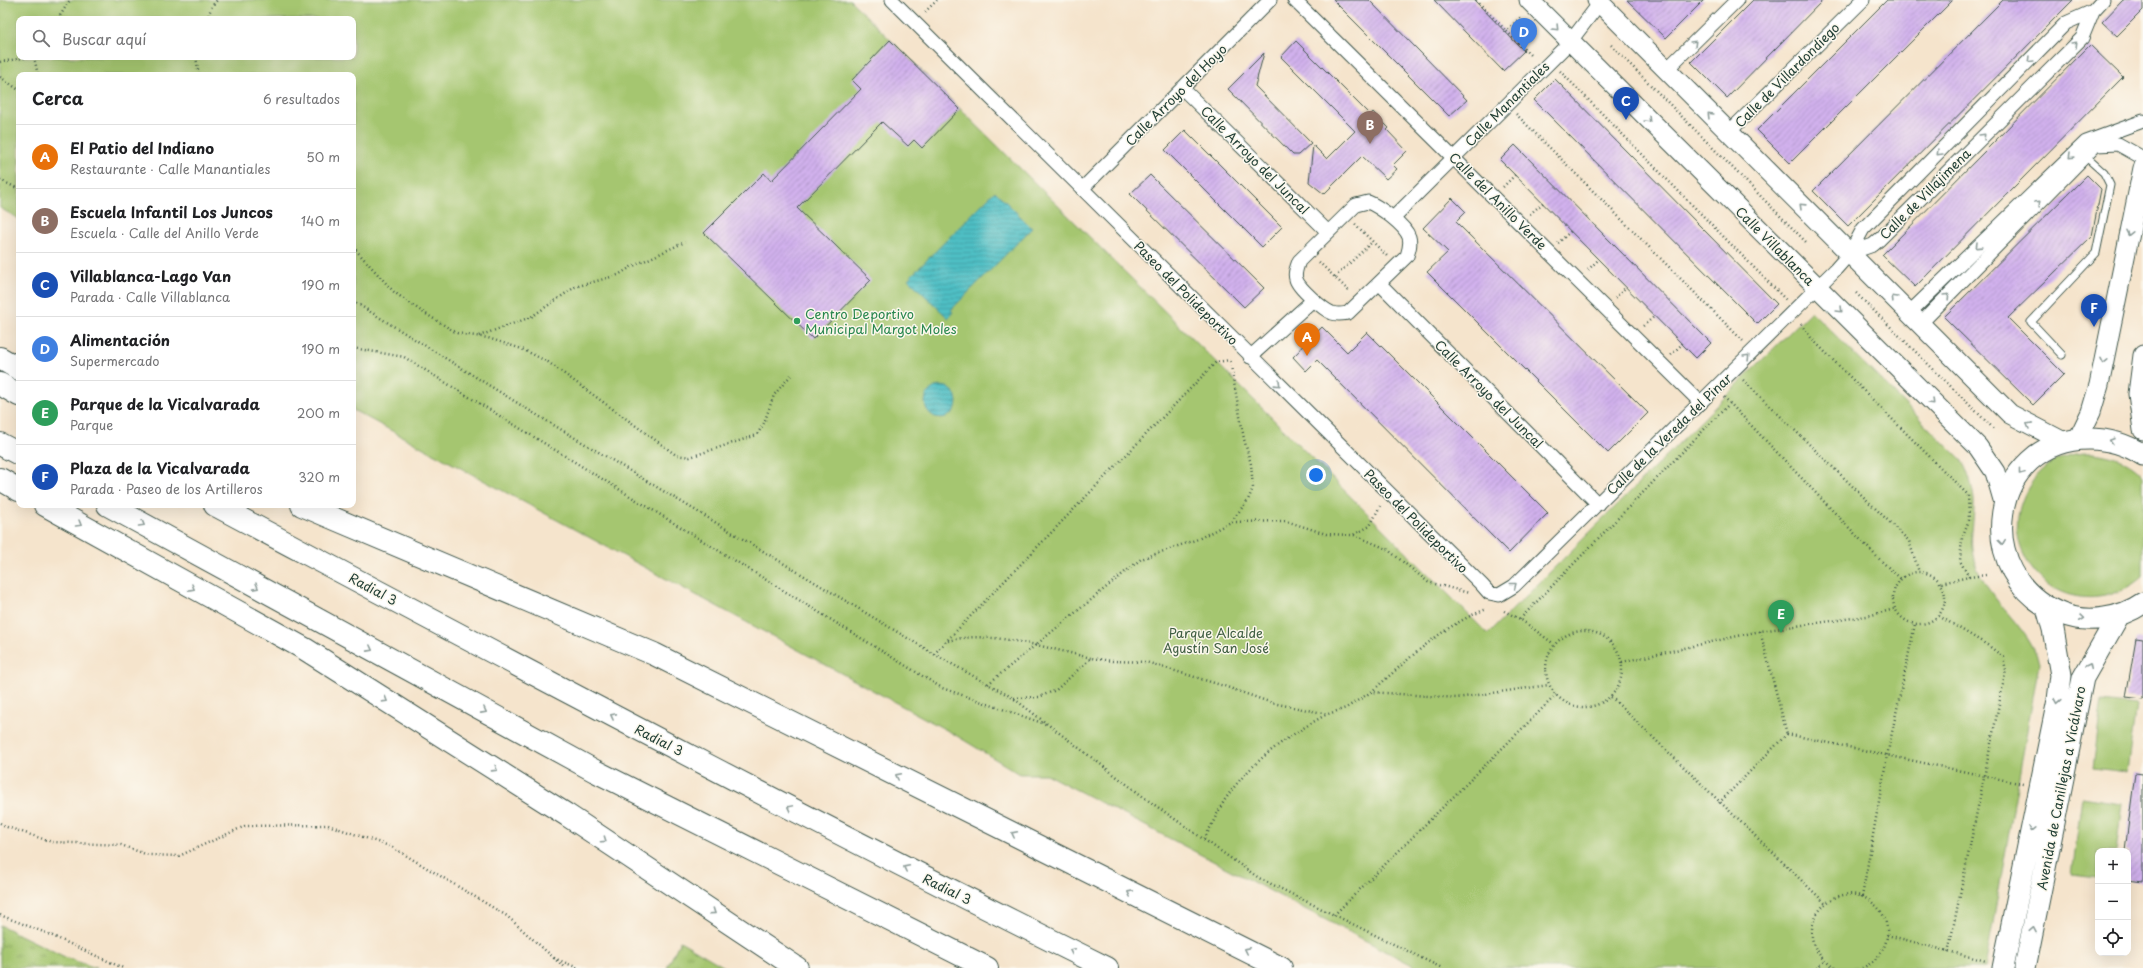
<!DOCTYPE html>
<html lang="es">
<head>
<meta charset="utf-8">
<style>
	:root { --surface:#fff; --page:#f2f2f2; --text:#202124; --muted:#757577; --line:#e0e0e0; --accent:#d1495b }
	body { margin:0; font-family:"Playpen Sans",sans-serif; background:var(--page); color:var(--text) }
	.controls { position:absolute; right:12px; bottom:12px; display:grid; overflow:hidden; border-radius:8px; box-shadow:0 4px 16px #0002 }
	.controls button { width:36px; height:36px; display:grid; place-items:center; padding:0; border:0; border-bottom:1px solid var(--line); background:var(--surface); color:var(--text); font:20px sans-serif }
	.you { position:absolute; left:1316px; top:475px; width:14px; height:14px; margin:-10px; border:3px solid #fff; border-radius:50%; background:#1a73e8; box-shadow:0 0 0 6px #1a73e833 }
	.badge { display:grid; place-items:center; width:26px; height:26px; border-radius:50%; background:var(--accent); color:#fff; font-size:13px; font-weight:700 }
	.pin { position:absolute; translate:-50% -33px; filter:drop-shadow(0 1px 2px #0008) }
	.pin::after { content:''; position:absolute; top:21px; width:14px; height:12px; background:inherit; clip-path:polygon(0 0,100% 0,50% 100%) }
	.list { margin:0; padding:0; list-style:none }
	h2 { display:flex; justify-content:space-between; align-items:center; height:52px; margin:0; padding:0 16px; font-size:17px }
	h2 small { font-size:13px; font-weight:400; color:var(--muted) }
	.list li { display:grid; grid-template-columns:26px 1fr auto; gap:12px; align-items:center; box-sizing:border-box; height:64px; padding:0 16px; border-top:1px solid var(--line) }
	.list b { display:block; font-size:15px; white-space:nowrap }
	.list p { margin:0; font-size:13px; white-space:nowrap; color:var(--muted) }
	.list em { font-size:13px; font-style:normal; color:var(--muted) }
	.icon { flex:none; width:22px; height:22px; fill:none; stroke:currentColor; stroke-width:2; stroke-linecap:round; stroke-linejoin:round }
	.map { position:relative; flex:none; width:2143px; height:968px; overflow:hidden }
	.search { position:absolute; background:var(--surface); box-shadow:0 4px 16px #0002; left:16px; top:16px; width:340px; height:44px; display:flex; align-items:center; gap:10px; box-sizing:border-box; padding:0 14px; border-radius:8px; color:var(--muted); font-size:15px }
	.panel { position:absolute; background:var(--surface); box-shadow:0 4px 16px #0002; left:16px; top:72px; width:340px; height:436px; border-radius:8px }
	.map>svg:first-child { display:block }
	.grass { fill:url(#grass-tufts); stroke:#628252 }
	.green { fill:#a5c66f; stroke:#628252; fill-rule:evenodd }
	.water { fill:url(#water-rules); stroke:#387e7c }
	.building { fill:url(#building-hatch) }
	.lines { fill:none; stroke-linecap:round; stroke-linejoin:round }
	.lane-casing { stroke:#3f564b; stroke-width:9 }
	.street-casing { stroke:#3f564b; stroke-width:15 }
	.secondary-casing { stroke:#3f564b; stroke-width:21 }
	.primary-casing { stroke:#3f564b; stroke-width:23 }
	.highway-casing { stroke:#3f564b; stroke-width:24 }
	.path { stroke:#3f564b; stroke-width:2.5; stroke-dasharray:1 3; stroke-linecap:butt }
	.lane { stroke:#fff; stroke-width:7 }
	.street { stroke:#fff; stroke-width:13 }
	.secondary { stroke:#fff; stroke-width:19 }
	.primary { stroke:#fff; stroke-width:21 }
	.highway { stroke:#fff; stroke-width:22 }
	.oneway { stroke:#8f9e9a }
	.leisure-dot { fill:#2e9e5b; stroke:#fbf7ec; stroke-width:1.5 }
	.labels { text-anchor:middle; stroke-width:3; stroke-linejoin:round; paint-order:stroke }
	.street-label { font-size:13px; fill:#1f3d34; stroke:#fbf7ec }
	.leisure-label { font-size:13px; fill:#27864d; stroke:#fbf7ec; text-anchor:start }
	.park-label { font-size:13px; fill:#405f43; stroke:#fbf7ec }
</style>
</head>
<body>
<div class="map">
<svg width="2143" height="968" viewBox="0 0 2143 968">
	<defs>
		<pattern id="grass-tufts" width="24" height="20" patternUnits="userSpaceOnUse"><rect width="24" height="20" fill="#a5c66f"/><path d="M3 7l-1-3M5 7V3M7 7l1-3M15 17l-1-3M17 17v-4M19 17l1-3" fill="none" stroke="#86a25c"/></pattern>
		<pattern id="water-rules" width="6" height="5" patternUnits="userSpaceOnUse"><rect width="6" height="5" fill="#50bfc5"/><path d="M0 2.5h6" fill="none" stroke="#429ca1"/></pattern>
		<pattern id="building-hatch" width="6" height="6" patternUnits="userSpaceOnUse"><rect width="6" height="6" fill="#d1b1ed"/><path d="M-1 1l2-2M0 6l6-6M5 7l2-2" fill="none" stroke="#a991c1"/></pattern>
	</defs>
	<rect width="100%" height="100%" fill="#fbf7ec"/>
	<filter id="ink" filterUnits="userSpaceOnUse"><feTurbulence type="fractalNoise" baseFrequency=".025" numOctaves="2"/><feDisplacementMap in="SourceGraphic" scale="8" xChannelSelector="R" yChannelSelector="G"/><feConvolveMatrix kernelMatrix="1 2 1 2 8 2 1 2 1" color-interpolation-filters="sRGB"/></filter>
	<filter id="wash" filterUnits="userSpaceOnUse"><feTurbulence type="fractalNoise" baseFrequency=".012" numOctaves="4" result="noise"/><feDisplacementMap in="SourceGraphic" scale="16" xChannelSelector="R" yChannelSelector="G"/><feGaussianBlur stdDeviation="0.9" result="paint"/><feColorMatrix in="noise" values="0 0 0 0 0 0 0 0 0 0 0 0 0 0 0 0 0 1.4 0 .05"/><feComposite in="paint" operator="in"/></filter>
	<g filter="url(#wash)">
		<rect width="100%" height="100%" fill="#f5e4cc"/>
		<path class="grass" d="M0 925 67 958 96 968H0Z
			M680 941 726 968H667Z"/>
		<path class="green" d="M0 0H850L1216 362 1488 634 1811 311 1963 462C1968 474 1973 486 1974 500 1975 521 1968 539 1974 560 1987 602 2028 624 2039 663L1985 968H1418L1046 774H1020L952 733 353 410V75H19V219L0 208ZM19 19H353V57H19Z
			M2094 453C2112 456 2131 460 2143 476V576C2105 611 2046 603 2024 555 2005 517 2029 466 2070 455 2078 453 2086 453 2094 453Z
			M2102 701 2136 705 2127 772 2093 768Z
			M2082 797 2122 803 2116 851H2098V878L2072 875Z"/>
		<path class="water" d="M995 191 1032 228 951 310 953 312 948 318 908 279Z
			M925 402a16 16 0 1 1 32 0a16 16 0 1 1-32 0Z"/>
		<g id="blocks">
			<path class="building" d="M1333 0H1369L1467 100 1449 116Z
				M1434 0H1474L1524 51 1503 71Z
				M1627 0H1704L1666 38Z
				M1753 0H1823L1727 98 1691 62Z
				M1887 0H1953L1790 163 1757 130Z
				M2003 0H2073L1848 226 1813 191Z
				M2123 0H2143V10L2117 36 2102 22Z
				M890 40 960 109 922 148 914 140 908 146 882 122 797 208 871 280 813 339 704 233 764 173 771 181 861 89 852 80Z
				M1296 41 1370 115 1373 112 1389 128 1387 130 1407 151 1393 165 1397 169 1386 179 1362 156 1324 194 1309 182 1313 145 1327 159 1355 131 1281 57Z
				M2090 45 2123 77 1915 287 1882 255Z
				M1264 53 1255 86 1311 143 1298 155H1293L1228 89Z
				M1555 79 1777 304 1757 324 1534 100Z
				M1185 130 1282 227 1262 247 1165 150Z
				M1515 145 1711 343 1696 358 1500 160Z
				M1150 175 1264 288 1244 307 1130 194Z
				M2087 175 2101 189 2092 236 2008 318 2064 374 2033 405 1944 317Z
				M1452 198 1466 212 1456 222 1648 413 1608 453 1427 272 1448 252 1423 228Z
				M1322 327 1347 352 1367 332 1548 513 1509 553 1317 360 1306 371 1293 357Z
				M2136 638 2143 639V699L2126 697Z
				M2135 773 2143 774V882L2128 880V851H2125Z"/>
		</g>
	</g>
	<g filter="url(#ink)">
		<use href="#blocks" fill-opacity="0" stroke="#3f564b" stroke-width="1"/>
		<g class="lines">
			<g class="lane-casing">
				<path id="lane" d="M2062 355 2031 322 2096 253 2110 185 2104 173 2085 156"/>
			</g>
			<g class="street-casing">
				<path id="street" d="M892 0 1482 585 1489 593 1499 595 1514 586 1835 270 1850 253 1863 229 2066 23 2093 11
					M1294 0 1701 403
					M1666 70 1737 0
					M1182 88 1328 232
					M1728 133 1863 0
					M1082 189 1270 0
					M1368 202C1380 207 1405 225 1409 237 1411 244 1409 250 1407 256L1348 313C1342 314 1338 315 1332 313 1324 310 1298 288 1296 279 1294 273 1297 267 1299 261L1356 205Z
					M1393 218 1570 42 1602 0
					M1850 253 1873 245 1880 239 2082 38 2093 11 2103 0
					M1380 284 1598 504
					M1909 313 2086 142 2143 121
					M1920 324 2096 145 2118 144 2143 158
					M1250 357 1313 300"/>
			</g>
			<g class="secondary-casing">
				<path id="secondary" d="M1529 0 1978 447 1995 472 2004 503
					M1597 0 2010 414 2064 442
					M2143 355 2138 394 2143 430
					M2078 439 2091 412 2099 385 2143 168"/>
			</g>
			<g class="primary-casing">
				<path id="primary" d="M2143 455C2126 444 2109 439 2089 439 1989 439 1968 577 2062 614 2088 624 2120 619 2143 603
					M2003 968 2058 700 2061 675 2053 629 2047 608
					M2025 968 2083 678 2119 615"/>
			</g>
			<g class="highway-casing">
				<path id="highway" d="M0 358 19 369
					M0 384 19 395
					M0 444 19 454
					M0 479 19 490
					M45 505 305 649 567 815 797 968
					M108 505 595 771 987 968
					M215 505C511 662 806 820 1107 968
					M302 505 654 654 1281 968"/>
			</g>
			<path class="path" d="M1476 0 1532 57
				M925 12 937 0
				M58 19 70 0
				M207 19 212 6 217 0
				M1505 32 1522 16
				M1611 45 1807 243
				M34 57 38 75
				M196 57 199 75
				M0 62 29 57
				M1560 71 1786 300
				M0 77 19 90
				M1516 114 1743 341
				M0 180 19 189
				M1503 187 1515 175
				M1530 214 1543 203
				M1355 224 1387 256
				M1558 243 1571 231
				M353 247 394 292 421 311 457 333 488 338 522 349 548 362 676 455 690 457 757 435 764 423 774 395 792 374
				M1319 262 1350 292
				M1588 270 1599 259
				M1335 277 1372 242
				M1856 293 1995 430
				M1615 298 1626 287
				M353 301 532 412 934 654 1013 698 1149 801 1259 878 1442 968
				M1801 324 1812 339 1968 495 1969 520 1962 538 1960 561 1969 577 1941 583
				M1643 326 1655 316
				M479 336 531 317 575 287 618 275 631 267 685 242
				M353 348 404 357 942 688 1048 725
				M1671 355 1682 344
				M1743 380 1909 541 1919 572
				M1724 397 1877 557 1901 579
				M1232 522 1286 521 1326 534 1353 535 1370 526 1380 506
				M1354 535 1387 549 1428 582 1469 593
				M1893 598a26 26 0 1 1 52 0a26 26 0 1 1-52 0Z
				M1969 577 1986 575
				M1504 611 1520 619 1554 644
				M1939 616 1989 646 2003 657 2006 670 1948 953
				M1520 619 1730 403
				M1546 669a38 38 0 1 1 76 0a38 38 0 1 1-76 0Z
				M1760 631 1787 734
				M948 641C987 629 1051 649 1091 658
				M934 654 1216 362 1230 360
				M1622 662 1760 631 1867 616 1895 609
				M988 684 1141 559 1198 539 1231 522 1248 500 1253 488 1251 464 1244 439 1230 360
				M1371 692C1407 661 1442 625 1487 609
				M1611 697 1825 903
				M1014 698 1039 697 1056 690 1091 658 1112 661 1146 662 1224 686 1272 703 1328 714 1346 708 1371 692 1457 698 1549 685
				M1787 734 2023 784
				M1719 803 1787 734
				M0 823 7 827 52 842 121 845 148 855 179 856 245 826 328 825 392 847 507 916 565 968
				M1204 839C1213 824 1220 805 1231 791 1257 757 1290 735 1327 714
				M1862 897 1887 756 1915 624
				M0 915 46 933 123 968
				M1334 915 1556 695
				M1887 935 1986 961
				M554 958 578 968
				M1817 968 1824 961
				M1835 968C1778 934 1839 865 1878 908 1885 915 1888 927 1887 936 1885 951 1876 962 1862 968"/>
			<use href="#lane" class="lane"/>
			<use href="#street" class="street"/>
			<use href="#secondary" class="secondary"/>
			<use href="#primary" class="primary"/>
			<use href="#highway" class="highway"/>
		</g>
		<defs><path id="oneway-chevron" d="M-2-3.5L2.5 0L-2 3.5" fill="none" stroke-width="1.6" stroke-linecap="round" stroke-linejoin="round"/></defs>
		<g class="oneway">
			<use href="#oneway-chevron" transform="translate(1556 28) rotate(46)"/>
			<use href="#oneway-chevron" transform="translate(1694 43) rotate(-45)"/>
			<use href="#oneway-chevron" transform="translate(2075 44) rotate(-45)"/>
			<use href="#oneway-chevron" transform="translate(2030 60) rotate(135)"/>
			<use href="#oneway-chevron" transform="translate(1710 115) rotate(-135)"/>
			<use href="#oneway-chevron" transform="translate(1648 120) rotate(45)"/>
			<use href="#oneway-chevron" transform="translate(1983 136) rotate(-45)"/>
			<use href="#oneway-chevron" transform="translate(1939 153) rotate(135)"/>
			<use href="#oneway-chevron" transform="translate(2071 156) rotate(136)"/>
			<use href="#oneway-chevron" transform="translate(2038 203) rotate(-46)"/>
			<use href="#oneway-chevron" transform="translate(1802 206) rotate(-136)"/>
			<use href="#oneway-chevron" transform="translate(2129 233) rotate(102)"/>
			<use href="#oneway-chevron" transform="translate(1978 246) rotate(136)"/>
			<use href="#oneway-chevron" transform="translate(1947 296) rotate(-46)"/>
			<use href="#oneway-chevron" transform="translate(1894 298) rotate(-134)"/>
			<use href="#oneway-chevron" transform="translate(1840 310) rotate(45)"/>
			<use href="#oneway-chevron" transform="translate(1747 357) rotate(-45)"/>
			<use href="#oneway-chevron" transform="translate(2104 361) rotate(102)"/>
			<use href="#oneway-chevron" transform="translate(1278 384) rotate(44)"/>
			<use href="#oneway-chevron" transform="translate(1932 402) rotate(45)"/>
			<use href="#oneway-chevron" transform="translate(2029 425) rotate(-150)"/>
			<use href="#oneway-chevron" transform="translate(2112 441) rotate(-163)"/>
			<use href="#oneway-chevron" transform="translate(2021 472) rotate(128)"/>
			<use href="#oneway-chevron" transform="translate(79 524) rotate(30)"/>
			<use href="#oneway-chevron" transform="translate(142 524) rotate(30)"/>
			<use href="#oneway-chevron" transform="translate(2002 542) rotate(83)"/>
			<use href="#oneway-chevron" transform="translate(1514 585) rotate(-39)"/>
			<use href="#oneway-chevron" transform="translate(256 587) rotate(29)"/>
			<use href="#oneway-chevron" transform="translate(192 588) rotate(29)"/>
			<use href="#oneway-chevron" transform="translate(2082 618) rotate(6)"/>
			<use href="#oneway-chevron" transform="translate(370 649) rotate(28)"/>
			<use href="#oneway-chevron" transform="translate(2089 666) rotate(-64)"/>
			<use href="#oneway-chevron" transform="translate(385 700) rotate(32)"/>
			<use href="#oneway-chevron" transform="translate(2057 701) rotate(100)"/>
			<use href="#oneway-chevron" transform="translate(484 711) rotate(28)"/>
			<use href="#oneway-chevron" transform="translate(613 716) rotate(-152)"/>
			<use href="#oneway-chevron" transform="translate(495 769) rotate(32)"/>
			<use href="#oneway-chevron" transform="translate(898 776) rotate(-153)"/>
			<use href="#oneway-chevron" transform="translate(790 808) rotate(-153)"/>
			<use href="#oneway-chevron" transform="translate(2032 829) rotate(102)"/>
			<use href="#oneway-chevron" transform="translate(1014 834) rotate(-153)"/>
			<use href="#oneway-chevron" transform="translate(604 840) rotate(34)"/>
			<use href="#oneway-chevron" transform="translate(906 868) rotate(-153)"/>
			<use href="#oneway-chevron" transform="translate(1130 893) rotate(-153)"/>
			<use href="#oneway-chevron" transform="translate(713 912) rotate(34)"/>
			<use href="#oneway-chevron" transform="translate(2033 930) rotate(-79)"/>
			<use href="#oneway-chevron" transform="translate(1247 950) rotate(-154)"/>
			<use href="#oneway-chevron" transform="translate(1072 951) rotate(-154)"/>
		</g>
	</g>
	<circle class="leisure-dot" cx="797" cy="321" r="4"/>
	<g class="labels">
		<g class="street-label">
			<text transform="translate(1787 75) rotate(-45)" y="5">Calle de Villardondiego</text>
			<text transform="translate(1176 95) rotate(-45)" y="5">Calle Arroyo del Hoyo</text>
			<text transform="translate(1507 104) rotate(-45)" y="5">Calle Manantiales</text>
			<text transform="translate(1255 160) rotate(45)" y="5">Calle Arroyo del Juncal</text>
			<text transform="translate(1925 194) rotate(-45)" y="5">Calle de Villajimena</text>
			<text transform="translate(1498 201) rotate(45)" y="5">Calle del Anillo Verde</text>
			<text transform="translate(1775 246) rotate(45)" y="5">Calle Villablanca</text>
			<text transform="translate(1186 293) rotate(45)" y="5">Paseo del Polideportivo</text>
			<text transform="translate(1489 394) rotate(45)" y="5">Calle Arroyo del Juncal</text>
			<text transform="translate(1669 434) rotate(-44)" y="5">Calle de la Vereda del Pinar</text>
			<text transform="translate(1416 521) rotate(45)" y="5">Paseo del Polideportivo</text>
			<text transform="translate(373 589) rotate(28)" y="5">Radial 3</text>
			<text transform="translate(659 740) rotate(27)" y="5">Radial 3</text>
			<text transform="translate(2061 788) rotate(-79)" y="5">Avenida de Canillejas a Vicálvaro</text>
			<text transform="translate(947 889) rotate(26)" y="5">Radial 3</text>
		</g>
		<g class="leisure-label">
			<text x="805" y="319">Centro Deportivo<tspan x="805" dy="15">Municipal Margot Moles</tspan></text>
		</g>
		<g class="park-label">
			<text x="1216" y="638">Parque Alcalde<tspan x="1216" dy="15">Agustín San José</tspan></text>
		</g>
	</g>
</svg>
<div class="controls">
<button>+</button>
<button>−</button>
<button><svg class="icon" aria-label="locate" viewBox="0 0 24 24"><circle cx="12" cy="12" r="6"/><path d="M12 2v4M12 18v4M2 12h4M18 12h4"/></svg></button>
</div>
<div class="you"></div>
<div class="pin badge" style="left:1307px;top:356px;background:#e8710a">A</div>
<div class="pin badge" style="left:1370px;top:144px;background:#8d6e63">B</div>
<div class="pin badge" style="left:1626px;top:120px;background:#1a4fb4">C</div>
<div class="pin badge" style="left:1524px;top:51px;background:#3f7fe0">D</div>
<div class="pin badge" style="left:1781px;top:633px;background:#2e9e5b">E</div>
<div class="pin badge" style="left:2094px;top:327px;background:#1a4fb4">F</div>
<div class="search"><svg class="icon" aria-label="search" viewBox="0 0 24 24"><circle cx="10" cy="10" r="6"/><path d="M15 15l6 6"/></svg>Buscar aquí</div>
<section class="panel">
<h2>Cerca<small>6 resultados</small></h2>
<ul class="list">
<li><span class="badge" style="background:#e8710a">A</span><div><b>El Patio del Indiano</b><p>Restaurante · Calle Manantiales</p></div><em>50 m</em></li>
<li><span class="badge" style="background:#8d6e63">B</span><div><b>Escuela Infantil Los Juncos</b><p>Escuela · Calle del Anillo Verde</p></div><em>140 m</em></li>
<li><span class="badge" style="background:#1a4fb4">C</span><div><b>Villablanca-Lago Van</b><p>Parada · Calle Villablanca</p></div><em>190 m</em></li>
<li><span class="badge" style="background:#3f7fe0">D</span><div><b>Alimentación</b><p>Supermercado</p></div><em>190 m</em></li>
<li><span class="badge" style="background:#2e9e5b">E</span><div><b>Parque de la Vicalvarada</b><p>Parque</p></div><em>200 m</em></li>
<li><span class="badge" style="background:#1a4fb4">F</span><div><b>Plaza de la Vicalvarada</b><p>Parada · Paseo de los Artilleros</p></div><em>320 m</em></li>
</ul>
</section>
</div>
</body>
</html>
